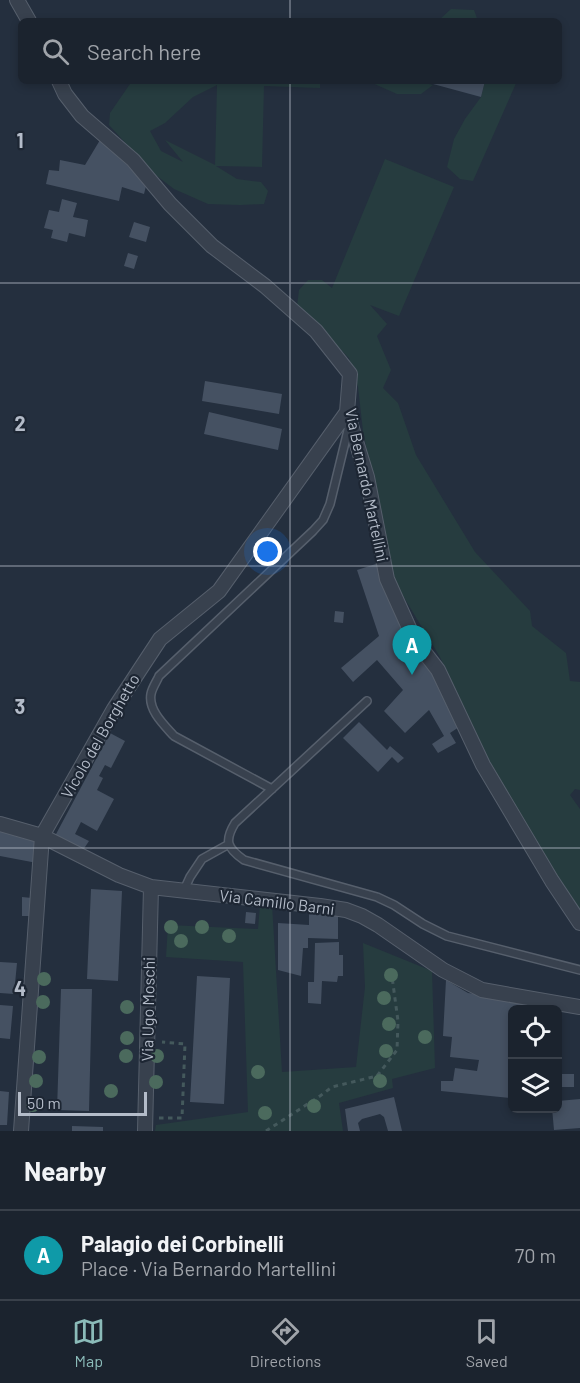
<!DOCTYPE html>
<html lang="en">
<head>
<meta charset="utf-8">
<style>
	:root { --surface:#1b232e; --page:#242b36; --text:#f1f3f6; --muted:#a0a4aa; --line:#39404a; --accent:#8bbbb9 }
	body { margin:0; font-family:Barlow,sans-serif; background:var(--page); color:var(--text) }
	.controls { position:absolute; right:18px; bottom:18px; display:grid; overflow:hidden; border-radius:9px; box-shadow:0 3px 9px #0003 }
	.controls button { width:54px; height:54px; display:grid; place-items:center; padding:0; border:0; border-bottom:2px solid var(--line); background:var(--surface); color:var(--text); font:30px sans-serif }
	.scale { position:absolute; left:18px; bottom:15px; width:129px; box-sizing:border-box; padding-left:6px; border:3px solid #b4bcc9; border-top:0; font-size:16px; line-height:21px; white-space:nowrap; color:#b4bcc9; -webkit-text-stroke:4px #1d2633; paint-order:stroke }
	.you { position:absolute; left:268px; top:552px; width:21px; height:21px; margin:-15px; border:4px solid #fff; border-radius:50%; background:#1a73e8; box-shadow:0 0 0 9px #1a73e833 }
	.badge { display:grid; place-items:center; width:39px; height:39px; border-radius:50%; background:var(--accent); color:#fff; font-size:20px; font-weight:700 }
	.pin { position:absolute; translate:-50% -50px; filter:drop-shadow(0 2px 3px #0008) }
	.pin::after { content:''; position:absolute; top:32px; width:21px; height:18px; background:inherit; clip-path:polygon(0 0,100% 0,50% 100%) }
	.list { margin:0; padding:0; list-style:none }
	h2 { display:flex; justify-content:space-between; align-items:center; height:78px; margin:0; padding:0 24px; font-size:26px }
	h2 small { font-size:20px; font-weight:400; color:var(--muted) }
	.list li { display:grid; grid-template-columns:39px 1fr auto; gap:18px; align-items:center; box-sizing:border-box; height:90px; padding:0 24px; border-top:2px solid var(--line) }
	.list b { display:block; font-size:22px; white-space:nowrap }
	.list p { margin:0; font-size:20px; white-space:nowrap; color:var(--muted) }
	.list em { font-size:20px; font-style:normal; color:var(--muted) }
	.icon { flex:none; width:33px; height:33px; fill:none; stroke:currentColor; stroke-width:2; stroke-linecap:round; stroke-linejoin:round }
	.map { position:relative; flex:none; width:580px; height:1131px; overflow:hidden }
	.search { position:absolute; background:var(--surface); box-shadow:0 3px 9px #0003; left:18px; right:18px; top:18px; height:66px; display:flex; align-items:center; gap:15px; box-sizing:border-box; padding:0 21px; border-radius:9px; color:var(--muted); font-size:22px }
	.sheet { height:168px; background:var(--surface) }
	nav { display:flex; justify-content:space-around; align-items:center; box-sizing:border-box; height:84px; border-top:2px solid var(--line); background:var(--surface); font-size:16px; color:var(--muted) }
	nav a { display:grid; justify-items:center; gap:3px }
	nav .on { color:var(--accent) }
	.map>svg:first-child { display:block }
	.green { fill:#263c3f; fill-rule:evenodd }
	.building { fill:#455162 }
	.lines { fill:none; stroke-linecap:round; stroke-linejoin:round }
	.lane-casing { stroke:#565f6c; stroke-width:10 }
	.street-casing { stroke:#565f6c; stroke-width:16 }
	.path { stroke:#44595c; stroke-width:3; stroke-dasharray:4.5 4.5; stroke-linecap:butt }
	.lane { stroke:#38414e; stroke-width:7 }
	.street { stroke:#38414e; stroke-width:14 }
	.tree { fill:#4b6a5d }
	.grid { fill:none; stroke:#b4bcc9; stroke-width:1.5; stroke-opacity:0.55 }
	.labels { text-anchor:middle; stroke-width:4.5; stroke-linejoin:round; paint-order:stroke }
	.street-label { font-size:16px; fill:#b4bcc9; stroke:#1d2633 }
	.grid-label { font-size:20px; text-anchor:middle; font-weight:bold; fill:#b4bcc9; stroke:#1d2633; stroke-width:4.5; stroke-linejoin:round; paint-order:stroke }
</style>
</head>
<body>
<div class="map">
<svg width="580" height="1131" viewBox="0 0 580 1131">
	<rect width="100%" height="100%" fill="#242f3e"/>
	<path class="green" d="M451 9 474 10 478 21H438Z
		M132 81H320V88L264 86 262 167 216 166 237 179 261 182 268 191 264 204 240 205 208 204 174 189 153 173 109 125 110 113ZM217 85 215 165 165 140 183 162 161 151 150 131 165 123 193 97Z
		M361 81H419L433 85 421 94H397L370 82Z
		M485 81H517L473 181 460 179 447 167 454 139 465 119 481 97Z
		M385 159 454 187 399 316 370 305 387 324 377 336 391 370 383 388 398 403 416 455 475 552 530 611 532 626 566 653 570 681 580 682V790L575 789 570 795 580 809V918L494 773 440 657 397 586 389 563 363 431 358 387 349 358 297 306 299 290 308 280H322L332 288Z
		M272 904 282 1072 356 1067 365 987 363 943 432 971 435 1068 392 1079 393 1088 339 1103 343 1131H155L156 1125 248 1112 243 962 166 957 168 925 258 929 260 905Z"/>
	<path class="building" d="M422 81H485L481 97Z
		M100 140 127 165 146 186 144 194 122 187 119 201 46 184 49 170 59 171 60 160 85 165Z
		M62 199 77 203 73 217 88 220 85 237 69 233 67 242 51 238 53 230 44 228 49 210 59 212Z
		M134 222 150 227 146 242 129 237Z
		M128 253 138 256 134 269 124 266Z
		M205 381 282 394 279 414 202 401Z
		M209 412 282 429 278 450 204 434Z
		M379 563 405 641 428 663 442 695 459 727 450 733 456 743 438 753 432 744 444 736 429 710 405 733 384 711 403 690 377 660 353 682 341 668 379 636 357 570Z
		M335 611 344 612 343 623 334 622Z
		M359 722 387 750 390 746 404 758 398 763 392 757 378 772 343 738Z
		M110 733 125 741 111 768 105 765 99 776 103 778 97 790 114 799 97 831 81 822 75 834 89 841 83 850 55 836Z
		M0 831 39 838 37 863 0 856Z
		M91 889 122 891 118 981 87 979Z
		M22 897 32 898 31 916H22Z
		M309 910 338 914V939L308 938V948H303L301 976 278 970V923L309 925Z
		M246 912 256 913 255 924 245 923Z
		M339 942V955H343V976H338L337 982 322 981 321 1004 308 1003V982H314L315 943Z
		M0 962 17 963 14 994 0 993Z
		M197 976 230 978 224 1104 190 1102Z
		M446 980 468 993 549 1004V1010H512L511 1098 441 1091V1081H453L455 1068 477 1071 479 1060 450 1057 452 1037 443 1036Z
		M61 989H92L89 1111 57 1110Z
		M0 1005 13 1006 10 1039 0 1038Z
		M558 1074H574V1087H558Z
		M0 1091 9 1092 7 1125H0Z
		M394 1097 402 1131H388L384 1117 380 1114 362 1119 358 1123 360 1131H348L345 1109Z
		M580 1099V1128L554 1130 552 1108H558V1101Z
		M72 1126 103 1127V1131H72Z"/>
	<g class="lines">
		<g class="lane-casing">
			<path id="lane" d="M367 701 235 823C224 841 227 848 244 860L377 897 394 905 423 924 447 936 580 970
				M272 789 174 736C164 725 148 710 151 694 152 688 157 681 159 676L313 531 323 520 330 504 349 426
				M184 890 190 877 202 859 229 844"/>
		</g>
		<g class="street-casing">
			<path id="street" d="M17 0 29 21
				M59 81 65 94 82 116 133 160 170 204 212 246 265 286 316 331 350 374 347 412 367 477 387 579 414 639 438 670 483 765 552 881 580 923
				M0 824 42 836 119 875 151 887 320 906 346 910 362 916 378 925 443 970 482 990 580 1007
				M21 1131 42 836 114 709 160 639 219 591 347 412
				M145 1131 151 887"/>
		</g>
		<path class="path" d="M159 1118H182L185 1044 162 1042
			M266 1131 320 1096 332 1087 377 1076 397 1050 398 1021 391 969"/>
		<use href="#lane" class="lane"/>
		<use href="#street" class="street"/>
	</g>
	<g class="tree">
		<circle cx="171" cy="927" r="7"/>
		<circle cx="202" cy="927" r="7"/>
		<circle cx="229" cy="936" r="7"/>
		<circle cx="181" cy="941" r="7"/>
		<circle cx="391" cy="975" r="7"/>
		<circle cx="44" cy="979" r="7"/>
		<circle cx="384" cy="998" r="7"/>
		<circle cx="43" cy="1002" r="7"/>
		<circle cx="127" cy="1007" r="7"/>
		<circle cx="389" cy="1024" r="7"/>
		<circle cx="425" cy="1037" r="7"/>
		<circle cx="127" cy="1038" r="7"/>
		<circle cx="386" cy="1051" r="7"/>
		<circle cx="126" cy="1056" r="7"/>
		<circle cx="157" cy="1056" r="7"/>
		<circle cx="39" cy="1057" r="7"/>
		<circle cx="258" cy="1072" r="7"/>
		<circle cx="36" cy="1081" r="7"/>
		<circle cx="380" cy="1081" r="7"/>
		<circle cx="156" cy="1082" r="7"/>
		<circle cx="111" cy="1091" r="7"/>
		<circle cx="33" cy="1105" r="7"/>
		<circle cx="314" cy="1106" r="7"/>
		<circle cx="265" cy="1113" r="7"/>
	</g>
	<path class="grid" d="M290 0V21M290 81V1131M0 283H580M0 566H580M0 848H580"/>
	<g class="labels">
		<g class="street-label">
			<text transform="translate(367 485) rotate(78)" y="6">Via Bernardo Martellini</text>
			<text transform="translate(100 736) rotate(-60)" y="6">Vicolo del Borghetto</text>
			<text transform="translate(277 902) rotate(7)" y="6">Via Camillo Barni</text>
			<text transform="translate(148 1009) rotate(-89)" y="6">Via Ugo Moschi</text>
		</g>
	</g>
	<g class="grid-label">
		<text x="20" y="148">1</text>
		<text x="20" y="431">2</text>
		<text x="20" y="714">3</text>
		<text x="20" y="996">4</text>
	</g>
</svg>
<div class="controls">
<button><svg class="icon" aria-label="locate" viewBox="0 0 24 24"><circle cx="12" cy="12" r="6"/><path d="M12 2v4M12 18v4M2 12h4M18 12h4"/></svg></button>
<button><svg class="icon" aria-label="layers" viewBox="0 0 24 24"><path d="M12 4l9 5-9 5-9-5zM3 14l9 5 9-5"/></svg></button>
</div>
<div class="scale">50 m</div>
<div class="you"></div>
<div class="pin badge" style="left:412px;top:675px;background:#0f9aa8">A</div>
<div class="search"><svg class="icon" aria-label="search" viewBox="0 0 24 24"><circle cx="10" cy="10" r="6"/><path d="M15 15l6 6"/></svg>Search here</div>
</div>
<section class="sheet">
<h2>Nearby<small></small></h2>
<ul class="list">
<li><span class="badge" style="background:#0f9aa8">A</span><div><b>Palagio dei Corbinelli</b><p>Place · Via Bernardo Martellini</p></div><em>70 m</em></li>
</ul>
</section>
<nav>
<a class="on"><svg class="icon" aria-label="map" viewBox="0 0 24 24"><path d="M3 6l6-2 6 2 6-2v14l-6 2-6-2-6 2zM9 4v14M15 6v14"/></svg>Map</a>
<a><svg class="icon" aria-label="directions" viewBox="0 0 24 24"><path d="M12 3l9 9-9 9-9-9zM9 14v-3h6M13 9l2 2-2 2"/></svg>Directions</a>
<a><svg class="icon" aria-label="saved" viewBox="0 0 24 24"><path d="M7 4h10v16l-5-4-5 4z"/></svg>Saved</a>
</nav>
</body>
</html>
